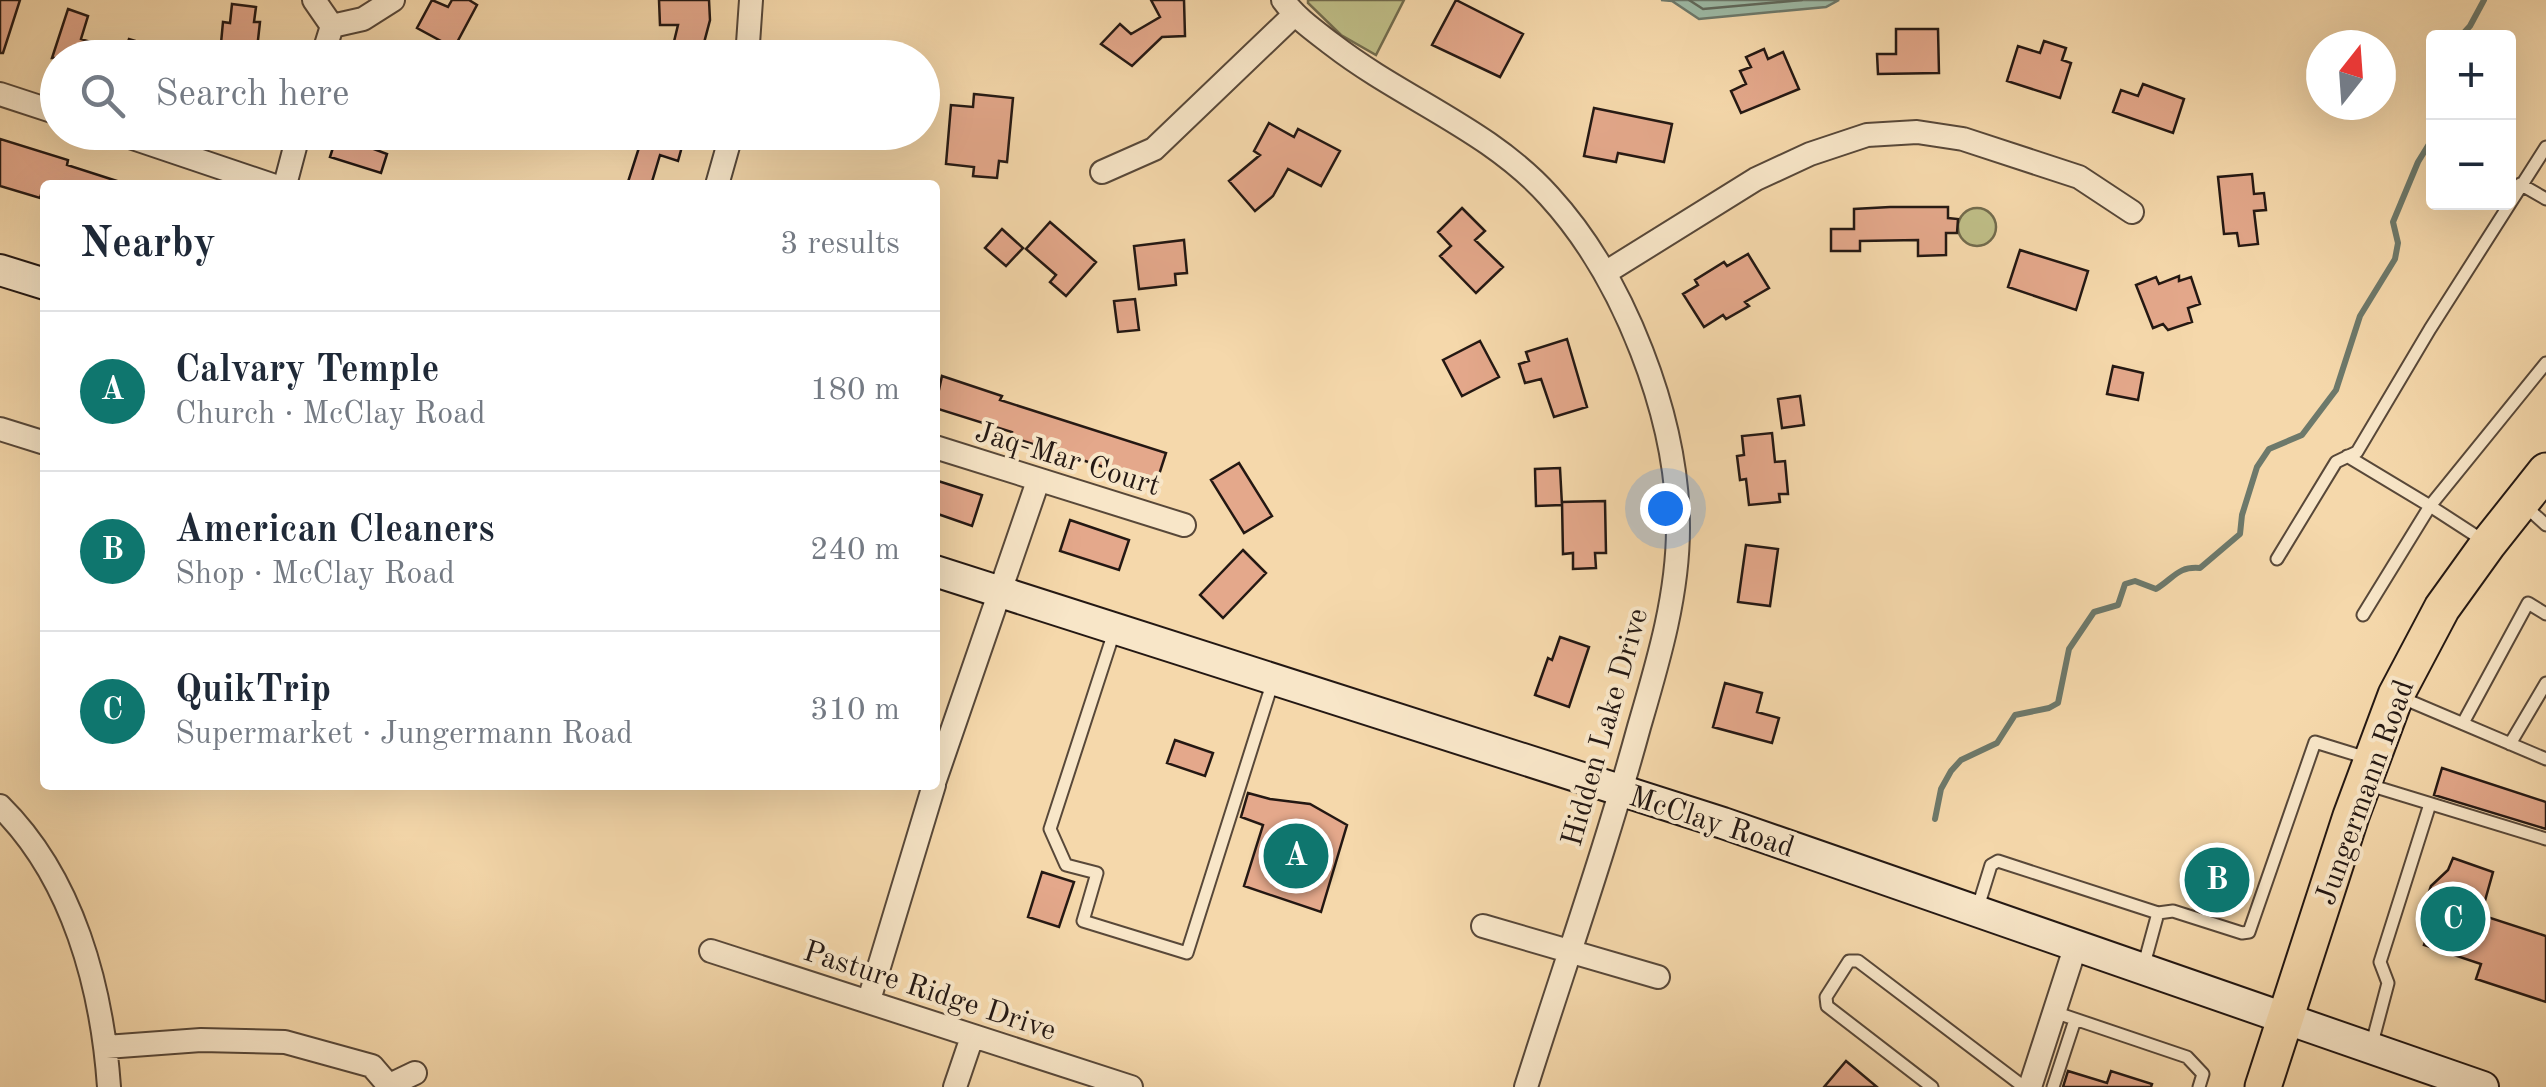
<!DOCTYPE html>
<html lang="en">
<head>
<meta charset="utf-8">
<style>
	:root { --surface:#fff; --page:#f6f6f7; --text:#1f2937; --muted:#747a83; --line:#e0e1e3; --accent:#0f766e }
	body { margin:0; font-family:"Old Standard TT",serif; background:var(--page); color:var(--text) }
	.controls { position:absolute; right:30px; top:30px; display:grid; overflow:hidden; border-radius:10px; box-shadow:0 10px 40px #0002 }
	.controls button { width:90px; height:90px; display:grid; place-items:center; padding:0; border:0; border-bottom:2px solid var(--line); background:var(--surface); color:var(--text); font:50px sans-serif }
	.compass { position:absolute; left:2306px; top:30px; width:90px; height:90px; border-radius:50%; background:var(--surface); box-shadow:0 10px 40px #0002; rotate:17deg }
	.you { position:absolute; left:1665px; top:508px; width:35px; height:35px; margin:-25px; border:8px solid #fff; border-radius:50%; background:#1a73e8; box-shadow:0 0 0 15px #1a73e833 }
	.badge { display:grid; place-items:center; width:65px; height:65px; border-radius:50%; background:var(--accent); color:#fff; font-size:32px; font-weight:700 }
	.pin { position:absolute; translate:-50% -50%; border:5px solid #fff; box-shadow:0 2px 10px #0006 }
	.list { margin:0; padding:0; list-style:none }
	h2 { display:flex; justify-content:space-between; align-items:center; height:130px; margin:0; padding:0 40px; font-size:42px }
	h2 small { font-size:32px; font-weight:400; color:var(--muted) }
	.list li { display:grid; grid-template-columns:65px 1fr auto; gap:30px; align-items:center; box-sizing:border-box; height:160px; padding:0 40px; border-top:2px solid var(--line) }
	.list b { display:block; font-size:38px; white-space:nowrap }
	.list p { margin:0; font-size:32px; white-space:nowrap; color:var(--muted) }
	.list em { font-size:32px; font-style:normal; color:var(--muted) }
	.icon { flex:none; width:55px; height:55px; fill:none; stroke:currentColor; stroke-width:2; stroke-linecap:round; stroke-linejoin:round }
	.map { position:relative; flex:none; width:2546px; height:1087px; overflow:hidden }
	.search { position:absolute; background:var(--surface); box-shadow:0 10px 40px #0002; left:40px; top:40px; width:900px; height:110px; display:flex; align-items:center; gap:25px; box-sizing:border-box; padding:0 35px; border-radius:55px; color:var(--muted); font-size:38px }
	.panel { position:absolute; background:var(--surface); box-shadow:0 10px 40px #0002; left:40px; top:180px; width:900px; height:610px; border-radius:10px }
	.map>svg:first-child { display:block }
	.green { fill:#bfbe87; stroke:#726b4d; stroke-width:2.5 }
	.water { fill:#9dbaa6; stroke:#6d796b; stroke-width:2.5 }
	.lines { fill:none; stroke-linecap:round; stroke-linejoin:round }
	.shore { stroke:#60695c; stroke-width:2.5 }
	.stream { stroke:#6d796b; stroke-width:6 }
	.building { fill:#e4a88b; stroke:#241813; stroke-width:2.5 }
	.service-casing { stroke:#584839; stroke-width:15 }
	.minor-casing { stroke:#584839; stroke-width:26 }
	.secondary-casing { stroke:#241813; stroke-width:34 }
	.primary-casing { stroke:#241813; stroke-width:39 }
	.service { stroke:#f8e6c8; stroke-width:11 }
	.minor { stroke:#f8e6c8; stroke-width:22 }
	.secondary { stroke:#f8e6c8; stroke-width:30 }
	.primary { stroke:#f5d8ab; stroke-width:35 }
	.labels { text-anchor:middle; stroke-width:8; stroke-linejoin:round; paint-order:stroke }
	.street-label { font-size:30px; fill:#241813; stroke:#f8e6c8 }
</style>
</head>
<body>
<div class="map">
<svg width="2546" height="1087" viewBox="0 0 2546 1087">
	<rect width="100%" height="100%" fill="#f5d8ab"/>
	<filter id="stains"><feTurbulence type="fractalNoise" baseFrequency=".002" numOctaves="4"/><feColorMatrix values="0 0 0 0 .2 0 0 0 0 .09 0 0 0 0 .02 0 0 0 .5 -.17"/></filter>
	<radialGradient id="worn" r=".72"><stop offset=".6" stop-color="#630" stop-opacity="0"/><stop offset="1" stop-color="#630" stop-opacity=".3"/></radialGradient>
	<path class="green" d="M1308 0H1404L1376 55 1341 35 1308 3Z
		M1958 227a19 19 0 1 1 38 0a19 19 0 1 1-38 0Z"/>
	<path class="water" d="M1661 0H1839L1826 7 1699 19 1672 1Z"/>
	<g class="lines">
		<path class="shore" d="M1689 0 1703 9 1802 0"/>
		<path class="stream" d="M2459 38 2470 26 2484 0
			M1935 819 1941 789 1951 771 1961 760 1997 743 2015 715 2049 708 2058 703 2069 649 2094 612 2118 605 2125 584 2135 581 2156 589C2174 578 2178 566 2200 568L2240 534 2242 515 2257 467 2269 449 2302 435 2336 390 2360 316 2395 259 2398 243 2393 222 2418 162 2434 136"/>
	</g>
	<path class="building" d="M0 0H20L3 53H0Z
		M432 0 448 7 452 0H469L477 5 454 48 417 28Z
		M659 0H709L710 20 700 58H670L678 25H660Z
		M1151 0H1184L1185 36 1162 37 1132 66 1101 44 1120 24 1131 34 1160 17Z
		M1456 0 1523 34 1500 77 1432 45Z
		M232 4 256 7 254 22H260L256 58 220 54 223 22 230 23Z
		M68 9 88 16 81 39 124 53 129 39 149 45 145 58H52Z
		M1896 29H1938L1939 73 1878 74 1877 54H1896Z
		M2044 41 2066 48 2062 60 2071 63 2060 98 2007 81 2018 46 2040 53Z
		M1764 49 1768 59 1783 52 1799 89 1741 113 1731 91 1746 84 1740 71 1751 67 1746 57Z
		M2143 84 2184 99 2173 133 2113 112 2121 90 2138 96Z
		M974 94 1013 98 1007 162 999 161 997 178 973 176 974 167 946 164 951 105 973 107Z
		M1594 108 1672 124 1664 162 1618 153 1616 162 1584 156Z
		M1269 123 1294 137 1298 129 1340 151 1321 186 1288 169 1273 196 1255 211 1229 181 1260 155 1254 151Z
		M338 132 373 141 371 148 387 154 381 173 330 157Z
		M644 132H686L678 161 660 155 651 185H627Z
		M0 139 68 160 67 165 120 182V185H44L40 198 0 186Z
		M2252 174 2254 194 2264 193 2266 210 2254 211 2258 244 2239 246 2237 233 2224 234 2218 177Z
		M1890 207H1948V218L1958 219 1957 233H1946V255L1918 256V240L1860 241V251H1831V229H1854V209Z
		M1462 208 1485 231 1475 240 1503 267 1476 293 1440 256 1451 246 1438 232Z
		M1050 222 1096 262 1066 296 1050 282 1056 275 1026 249Z
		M1002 229 1023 248 1006 266 985 248Z
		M1184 240 1187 273 1175 274 1176 285 1139 289 1134 246Z
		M2020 250 2088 271 2076 310 2008 287Z
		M1748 254 1769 288 1745 302 1749 306 1726 319 1723 315 1704 327 1683 294 1698 285 1695 280 1724 262 1727 266Z
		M2179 276V281L2191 277 2200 304 2188 308 2192 322 2168 330 2163 324 2153 328 2136 285 2156 277 2159 284Z
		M1135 299 1139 330 1118 332 1114 301Z
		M1567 339 1587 407 1554 417 1541 379 1525 383 1519 364 1529 361 1526 352Z
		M1480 341 1499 377 1462 396 1443 360Z
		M2113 366 2143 373 2138 400 2107 394Z
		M942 376 1002 396 1000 400 1166 453 1156 484 1011 437 1012 432 935 408Z
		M1800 396 1804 425 1782 428 1778 399Z
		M1772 433 1775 462 1785 461 1788 494H1779L1780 502 1749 505 1746 479 1740 480 1737 456 1744 455 1742 436Z
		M1239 463 1272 516 1244 533 1211 480Z
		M1560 468 1562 505 1536 506 1535 469Z
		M935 480 982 495 972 526 935 513Z
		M1605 501 1606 553H1595L1596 568 1573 569V553L1563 554 1562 502Z
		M1070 520 1129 540 1119 570 1060 551Z
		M1746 545 1778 549 1770 606 1738 602Z
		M1243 550 1266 573 1223 618 1200 595Z
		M1560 637 1589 647 1569 707 1535 695 1548 658 1552 660Z
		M1725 683 1762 693 1757 712 1779 718 1772 743 1713 727Z
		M1175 740 1213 753 1205 776 1167 763Z
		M2442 768 2546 802V829L2434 795Z
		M1248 793 1270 799 1310 804 1347 825 1321 912 1244 886 1263 825 1241 817Z
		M2453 858 2493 872 2481 915 2546 936V1002L2476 979 2481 964 2424 945 2428 933 2424 906 2431 886 2448 870Z
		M1042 872 1074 882 1059 927 1028 917Z
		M1846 1061 1877 1087H1824Z
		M2068 1071 2107 1083 2111 1071 2152 1084 2151 1087H2063Z"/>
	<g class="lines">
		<g class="service-casing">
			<path id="service" d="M2520 184 2546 199
				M2347 456 2430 506 2363 615
				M2524 505 2546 525
				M2484 541 2430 506 2546 363
				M2277 559 2336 462 2357 452 2430 329 2546 147
				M1115 629 1050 829 1066 865 1097 873 1083 921 1187 953 1273 681
				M2400 697 2546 759
				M2463 723 2528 603 2546 614
				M2510 744 2546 683
				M2366 784 2546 839
				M1978 907 1991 865 1998 861 2158 913
				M2143 968 2158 913 2173 911 2242 933 2249 932 2315 742 2370 759
				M2054 1012 2187 1057 2203 1074 2199 1087
				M2371 1047 2388 983 2380 962 2430 804
				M1932 1087 1827 1006 1826 997 1849 961H1858L2024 1087
				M2053 1087 2075 1020"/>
		</g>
		<g class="minor-casing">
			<path id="minor" d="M314 0 332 26
				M1283 0C1297 19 1315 31 1333 45 1403 99 1490 130 1549 196 1624 278 1678 417 1678 528 1678 596 1658 662 1639 727 1606 848 1564 967 1526 1087
				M332 26 363 19 393 0
				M322 58 332 26
				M747 58 751 0
				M0 94 58 113
				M115 132 272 185
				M1102 172 1154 149 1294 15
				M285 185 299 132
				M717 185 732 132
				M1605 273 1756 179 1810 154 1867 135 1917 132 1963 139 2079 177 2132 212
				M0 429 45 443
				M935 447 1184 525
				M935 780 1038 481
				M0 806C73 878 102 987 109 1087
				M1483 926 1658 977
				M711 951 1131 1087
				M869 1000 934 785
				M106 1047 201 1040 285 1042 372 1066 390 1087
				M390 1085 415 1073
				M955 1087 972 1037
				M2030 1087 2076 945"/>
		</g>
		<g class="secondary-casing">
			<path id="secondary" d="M0 270 45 284
				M935 571 1723 823 2483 1087"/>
		</g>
		<g class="primary-casing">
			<path id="primary" d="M2263 1087 2351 816 2396 695 2442 608 2488 544 2546 471"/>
		</g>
		<use href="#service" class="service"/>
		<use href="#minor" class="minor"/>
		<use href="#secondary" class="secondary"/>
		<use href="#primary" class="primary"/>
	</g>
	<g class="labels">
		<g class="street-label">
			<text transform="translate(1068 458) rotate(17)" y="10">Jaq-Mar Court</text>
			<text transform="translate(1604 727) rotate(-74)" y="10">Hidden Lake Drive</text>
			<text transform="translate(2364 792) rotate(-70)" y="10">Jungermann Road</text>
			<text transform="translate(1712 821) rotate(18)" y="10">McClay Road</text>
			<text transform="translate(930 990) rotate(18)" y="10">Pasture Ridge Drive</text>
		</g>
	</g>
	<rect width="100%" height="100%" filter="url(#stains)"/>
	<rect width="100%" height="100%" fill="url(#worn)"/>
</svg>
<div class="controls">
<button>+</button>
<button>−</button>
</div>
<svg class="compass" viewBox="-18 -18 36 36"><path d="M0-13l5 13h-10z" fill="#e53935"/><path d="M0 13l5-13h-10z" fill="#747a83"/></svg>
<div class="you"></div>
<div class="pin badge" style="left:1296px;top:856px">A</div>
<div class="pin badge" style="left:2217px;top:880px">B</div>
<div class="pin badge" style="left:2453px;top:919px">C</div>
<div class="search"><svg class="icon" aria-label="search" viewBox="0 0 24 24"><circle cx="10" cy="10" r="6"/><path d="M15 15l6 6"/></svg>Search here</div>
<section class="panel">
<h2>Nearby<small>3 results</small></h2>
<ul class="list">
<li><span class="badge">A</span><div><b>Calvary Temple</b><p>Church · McClay Road</p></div><em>180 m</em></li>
<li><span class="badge">B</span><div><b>American Cleaners</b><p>Shop · McClay Road</p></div><em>240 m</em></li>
<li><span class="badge">C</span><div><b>QuikTrip</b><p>Supermarket · Jungermann Road</p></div><em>310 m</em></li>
</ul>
</section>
</div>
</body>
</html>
